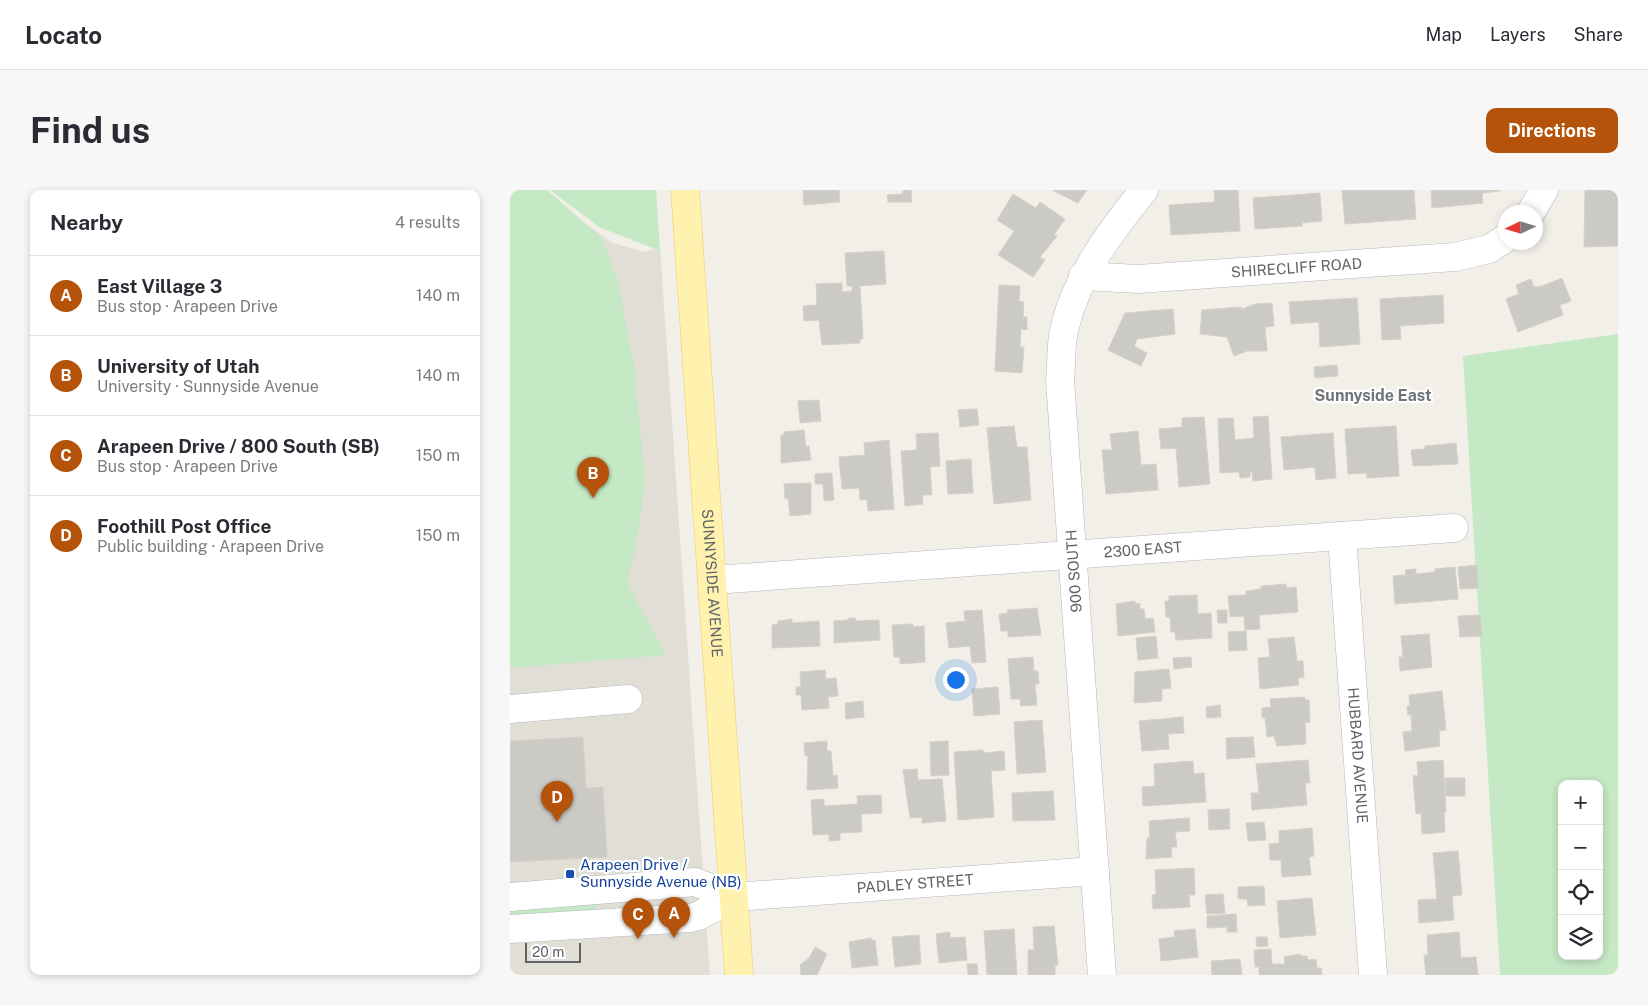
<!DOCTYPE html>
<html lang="en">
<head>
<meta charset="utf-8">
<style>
	:root { --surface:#fff; --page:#f7f7f7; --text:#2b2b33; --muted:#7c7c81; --line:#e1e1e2; --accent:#b45309 }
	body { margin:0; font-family:"Public Sans",sans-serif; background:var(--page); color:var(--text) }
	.controls { position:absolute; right:15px; bottom:15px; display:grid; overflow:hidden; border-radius:10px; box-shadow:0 2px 8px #0003 }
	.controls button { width:45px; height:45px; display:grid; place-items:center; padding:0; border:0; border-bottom:1px solid var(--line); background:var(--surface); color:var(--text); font:25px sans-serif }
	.compass { position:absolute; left:988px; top:15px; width:45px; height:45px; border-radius:50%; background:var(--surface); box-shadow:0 2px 8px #0003; rotate:266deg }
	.scale { position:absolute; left:15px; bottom:12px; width:56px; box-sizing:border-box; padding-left:5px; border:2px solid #5f6368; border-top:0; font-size:14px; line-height:18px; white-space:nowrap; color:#5f6368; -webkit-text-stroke:4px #fff; paint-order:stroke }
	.you { position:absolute; left:445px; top:489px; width:18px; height:18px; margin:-12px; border:4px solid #fff; border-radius:50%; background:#1a73e8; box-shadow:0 0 0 8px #1a73e833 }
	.badge { display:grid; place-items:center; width:32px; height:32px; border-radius:50%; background:var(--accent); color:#fff; font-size:16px; font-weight:700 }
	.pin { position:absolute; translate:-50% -41px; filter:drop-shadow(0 1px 2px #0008) }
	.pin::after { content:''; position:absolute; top:26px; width:18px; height:15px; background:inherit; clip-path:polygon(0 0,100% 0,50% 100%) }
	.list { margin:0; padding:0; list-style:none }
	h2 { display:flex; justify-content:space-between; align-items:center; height:65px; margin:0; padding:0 20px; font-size:21px }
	h2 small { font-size:16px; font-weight:400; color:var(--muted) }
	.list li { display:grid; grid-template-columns:32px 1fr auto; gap:15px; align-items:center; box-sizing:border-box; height:80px; padding:0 20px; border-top:1px solid var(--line) }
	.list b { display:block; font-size:19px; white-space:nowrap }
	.list p { margin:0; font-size:16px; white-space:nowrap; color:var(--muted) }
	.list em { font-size:16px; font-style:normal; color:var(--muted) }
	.icon { flex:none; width:28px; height:28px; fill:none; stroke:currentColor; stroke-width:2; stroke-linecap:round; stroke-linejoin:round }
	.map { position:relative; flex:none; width:1108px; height:785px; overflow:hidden; border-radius:10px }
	header { display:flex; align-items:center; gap:30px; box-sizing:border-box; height:70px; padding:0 25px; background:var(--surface); border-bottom:1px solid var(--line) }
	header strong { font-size:24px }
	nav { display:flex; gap:28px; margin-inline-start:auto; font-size:18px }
	.intro { display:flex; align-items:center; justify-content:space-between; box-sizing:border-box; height:120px; padding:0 30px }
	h1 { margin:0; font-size:35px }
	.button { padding:12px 22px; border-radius:10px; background:var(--accent); color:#fff; font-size:18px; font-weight:700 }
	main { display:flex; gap:30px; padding:0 30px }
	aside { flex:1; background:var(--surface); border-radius:10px; box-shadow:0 2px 8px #0003 }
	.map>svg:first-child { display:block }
	.education { fill:#e1ded6 }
	.green { fill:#c5e8c5; fill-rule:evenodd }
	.building { fill:#cccac5; stroke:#d6d1c6 }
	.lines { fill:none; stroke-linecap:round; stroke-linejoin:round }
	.minor-casing { stroke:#b5b8bc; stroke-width:29 }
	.major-casing { stroke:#f2c960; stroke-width:29 }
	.minor { stroke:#fff; stroke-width:28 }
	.major { stroke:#fff2af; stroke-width:28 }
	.transit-dot { fill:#1a4fb4; stroke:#fff; stroke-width:2 }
	.labels { text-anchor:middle; stroke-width:4.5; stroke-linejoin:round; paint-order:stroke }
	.street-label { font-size:15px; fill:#5f6368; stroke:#fff }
	.transit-label { font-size:15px; fill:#164399; stroke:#fff; text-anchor:start }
	.neighbourhood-label { font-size:16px; font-weight:bold; fill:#70757a; stroke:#fff }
</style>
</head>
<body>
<header>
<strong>Locato</strong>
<nav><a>Map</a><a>Layers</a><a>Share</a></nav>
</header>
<div class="intro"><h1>Find us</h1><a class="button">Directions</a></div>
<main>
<aside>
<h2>Nearby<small>4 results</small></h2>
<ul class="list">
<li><span class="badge">A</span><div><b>East Village 3</b><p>Bus stop · Arapeen Drive</p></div><em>140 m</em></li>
<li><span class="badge">B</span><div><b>University of Utah</b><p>University · Sunnyside Avenue</p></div><em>140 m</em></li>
<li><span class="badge">C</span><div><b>Arapeen Drive / 800 South (SB)</b><p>Bus stop · Arapeen Drive</p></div><em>150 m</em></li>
<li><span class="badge">D</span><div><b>Foothill Post Office</b><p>Public building · Arapeen Drive</p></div><em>150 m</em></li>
</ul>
</aside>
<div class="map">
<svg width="1108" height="785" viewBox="0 0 1108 785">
	<rect width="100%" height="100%" fill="#f1efe8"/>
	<path class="education" d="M0 0H34L47 13 103 53 134 62 150 57 200 785H0Z"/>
	<path class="green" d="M0 0H37L93 49 108 91 124 176 135 291 128 345 117 393 156 465 0 478Z
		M40 0H146L150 61 89 37Z
		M1108 144V785H990L953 166ZM1052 594H1089V766H1052Z
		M82 711 87 716V721L0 729V717Z"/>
	<path class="building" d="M293 0H329L330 12 294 15Z
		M393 0H401L402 12H378L377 5 393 4Z
		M542 0H577L568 13Z
		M704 0H728L730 41 661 45 659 15 705 12Z
		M832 0H904L906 29 835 34Z
		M921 0H990V1L972 3 973 13 922 18Z
		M1075 0H1108V56L1074 57Z
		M810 3 812 31 792 33V36L745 39 743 8Z
		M503 4 526 18 530 12 555 29 544 45 547 46 530 67 535 70 523 87 488 65 504 41 487 30Z
		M374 61 376 94 350 96 353 149H350V153L312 155 309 130 294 131 293 116 307 115 306 94 332 93V102L342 101V96H337L335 63Z
		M1052 88 1061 111 1050 115 1053 125 1008 142 996 109 1009 104 1006 95 1021 89 1024 97 1032 96Z
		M489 95 510 96 509 111 514 112 513 127H517V140L511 139 510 157H514L512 183 485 181Z
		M933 105 934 133 890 136 891 149 872 150 870 109Z
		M847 108 850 154 810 157 809 132 781 134 779 112Z
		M762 113 764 136 755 137 757 161H737L724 166 717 147 690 144 692 120 731 117 732 119 745 114Z
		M663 119 665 144 627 149 624 156 637 163 631 176 598 160 615 123Z
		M827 175 828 186 805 188 804 177Z
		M309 210 311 231 290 233 288 211Z
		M467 219 469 235 450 237 448 220Z
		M758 226 762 289 743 291 742 282H740V287L730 288 729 282 710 283 708 229 723 228 725 250 744 248 743 227Z
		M694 227 700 294 669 297 666 258 651 259 649 239 672 237V228Z
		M504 236 507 257H517L521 310 484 314 477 238Z
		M886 236 889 286 857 288V283L838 284 835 239Z
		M294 240 296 257 299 256 301 270 271 273V245H274V242Z
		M628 241 631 275 646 274 648 300 596 304 592 260H602L600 244Z
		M428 243 430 276 420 277 422 305H412L413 314 395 316 391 261 407 260 406 244Z
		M823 243 826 288 806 290 805 277 774 280 771 247Z
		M379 250 384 319 358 321 357 309 350 310 349 298 332 299 329 267 355 265 354 253Z
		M946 253 948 274 903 276 901 260 915 259V256Z
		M461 269 463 303 438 304 436 271Z
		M322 283 324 310 314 311 313 294H305V284Z
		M301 293V324L280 326 278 308 275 309 274 294Z
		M967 375 968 398 950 399 948 377Z
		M945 377 948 409 885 414 883 386 896 385 895 380 906 379V384L925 382V379Z
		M776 394 777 398 786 397 788 422 749 425 750 439 735 440 734 426 720 427 718 406 736 405V401L751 399V396Z
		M687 405 688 424 701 423 702 448 666 450 665 442H661L660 427H656L655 411H659V406Z
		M625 411V414L630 413V419H634L635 429 643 428 645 442 608 446 606 414Z
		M527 418 531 445 498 447V441H491L489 424 498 423 497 420Z
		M472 420 476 472 462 473 460 456 439 458 436 433 455 431 454 421Z
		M707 420H717V433H708Z
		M970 425 972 446 950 447 948 426Z
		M338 428H345L346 431 369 430 370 450 324 453V431L338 430Z
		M282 429V433L309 431 310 456 262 458V435L268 434V431Z
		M403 434V437L414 436 415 472 390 474V467H384L382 435Z
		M736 441 737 460 719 461 718 442Z
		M919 444 922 477 890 481 889 467H893L891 446Z
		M646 446 648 468 628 470 626 448Z
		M784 447 787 471H793L794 487 788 488 789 495 750 499 748 468 760 467 758 449Z
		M523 467 524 481H528L529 494H525L527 515 511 516 510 509H501L498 469Z
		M681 467 682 477 664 479 663 468Z
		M659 479 661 498 652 499V511L624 513 625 482Z
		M315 480 316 489 326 488 328 506 318 507 319 518 292 520 291 505H286V497H291L290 482Z
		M488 497 490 524 464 526 462 499Z
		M932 501 936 540 929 541 930 556 895 561 893 542 902 541 901 525H898L897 516H900L899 505Z
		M795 507V510H799L800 532 795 533 796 554 767 556 764 546 757 547 755 527 752 528V518L761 517 760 509Z
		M353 511 354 527 336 529 335 513Z
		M710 515 711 527 697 528 696 517Z
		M673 527 674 543 658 544 659 559 632 561 629 531Z
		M532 530 536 582 507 584 504 532Z
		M73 547 76 598 93 597 97 667 0 672V551Z
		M743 547 745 567 717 569 716 548Z
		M317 551V561H321L323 586 327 585 328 598 297 600 298 566H295L294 553Z
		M438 551 439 585 421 586 420 552Z
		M473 560V563L494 561 495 580 481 581 484 627 448 630 444 562Z
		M798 570 800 593H795L797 615 742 620 741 603H749L746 574Z
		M933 570 936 622H934L935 642 912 644 911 623 906 624 903 586 908 585 907 572Z
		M683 571 684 584 694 583 696 612 633 616 632 597 645 596 644 574Z
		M407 579 408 590 432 589 436 631 412 633V627L400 628 393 580Z
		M935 588H955V606H936Z
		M543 601 545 630 503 631 502 603Z
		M371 605 372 623 351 624 352 642 330 643V650L319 651V644L303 645 301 610 314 609V616L348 614 347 606Z
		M719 619 720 639 699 640 698 620Z
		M679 628 680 641 665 642 667 657H661L662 667 636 669 637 648H640L639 631Z
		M754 632 756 650 738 651 736 633Z
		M802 638 804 666 799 667 801 685 772 687 771 670H760L759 654 769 653V641Z
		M948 661 952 705 942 706 944 730 909 733 908 710 927 709 923 663Z
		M684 678 685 705H679L680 717 643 719 642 705 646 704 645 680Z
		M754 696 755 715 738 716 737 709H728V697Z
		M713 704 715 723 697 724 695 705Z
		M802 708 806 745 770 748 767 711Z
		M726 724 727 742H717V737L697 738V726Z
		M544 736 548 775H545V785H518V760H524L523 737Z
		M504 739 507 785H477L474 741Z
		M685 739 688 767 651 771 649 749 665 747 664 741Z
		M440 742V748L455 747 457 770 429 773 426 744Z
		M949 742 951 768 966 767 968 785H916L914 765H918L917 745Z
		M409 745 411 774 385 777 382 747Z
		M746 747H757L758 756 747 757Z
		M361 748 362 750H365L368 775 342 778 339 752Z
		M305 757 317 764 307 785H291L290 775 299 768Z
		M761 759 762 774H775L774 767 790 764 791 766H797L798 770 806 769 807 778H811L812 785H749V777H745L744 760Z
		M730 769 732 785H702L701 771Z
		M457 774H467L468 785H458Z"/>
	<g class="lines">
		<g class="minor-casing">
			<g id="minor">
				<path d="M1021 22 1034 0"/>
				<path id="s1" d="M573 86 628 89 945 67 979 59 996 48"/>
				<path id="s2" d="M832 346 863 785"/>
				<path id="s3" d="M203 390 944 338"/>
				<path d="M0 519 118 509"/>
				<path id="s4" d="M0 707 185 692 224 707 585 681"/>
				<path d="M0 739 180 728 188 726 224 707"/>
				<path d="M592 785 550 190C552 173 550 153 555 136 568 84 601 41 634 0"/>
			</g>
		</g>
		<g class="major-casing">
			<g id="major">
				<path id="s5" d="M175 0 229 785"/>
			</g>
		</g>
		<use href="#minor" class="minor"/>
		<use href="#major" class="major"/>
	</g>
	<rect class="transit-dot" x="55" y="679" width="10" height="10" rx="2.5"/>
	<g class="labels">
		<g class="street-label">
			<text dy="5" stroke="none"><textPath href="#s1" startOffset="214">SHIRECLIFF ROAD</textPath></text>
			<text dy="5" stroke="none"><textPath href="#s3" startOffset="431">2300 EAST</textPath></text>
			<text transform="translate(564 381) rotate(-94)" y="5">900 SOUTH</text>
			<text dy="5" stroke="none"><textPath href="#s5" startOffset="394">SUNNYSIDE AVENUE</textPath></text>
			<text dy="5" stroke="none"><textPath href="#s2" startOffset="220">HUBBARD AVENUE</textPath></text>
			<text dy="5" stroke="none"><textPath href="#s4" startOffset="409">PADLEY STREET</textPath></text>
		</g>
		<g class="transit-label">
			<text x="70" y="680">Arapeen Drive /<tspan x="70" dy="17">Sunnyside Avenue (NB)</tspan></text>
		</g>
		<g class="neighbourhood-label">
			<text x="863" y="211">Sunnyside East</text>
		</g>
	</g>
</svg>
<div class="controls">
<button>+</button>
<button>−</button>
<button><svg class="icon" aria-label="locate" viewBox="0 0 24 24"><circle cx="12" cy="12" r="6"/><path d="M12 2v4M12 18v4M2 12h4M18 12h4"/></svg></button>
<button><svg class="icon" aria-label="layers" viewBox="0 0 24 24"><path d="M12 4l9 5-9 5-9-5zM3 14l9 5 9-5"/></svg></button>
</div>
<svg class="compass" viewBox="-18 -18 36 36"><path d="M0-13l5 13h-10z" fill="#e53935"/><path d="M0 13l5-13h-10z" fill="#7c7c81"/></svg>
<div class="scale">20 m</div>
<div class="you"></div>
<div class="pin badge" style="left:164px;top:748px">A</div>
<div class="pin badge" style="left:83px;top:308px">B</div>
<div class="pin badge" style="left:128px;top:749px">C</div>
<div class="pin badge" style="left:47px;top:632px">D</div>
</div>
</main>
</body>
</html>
